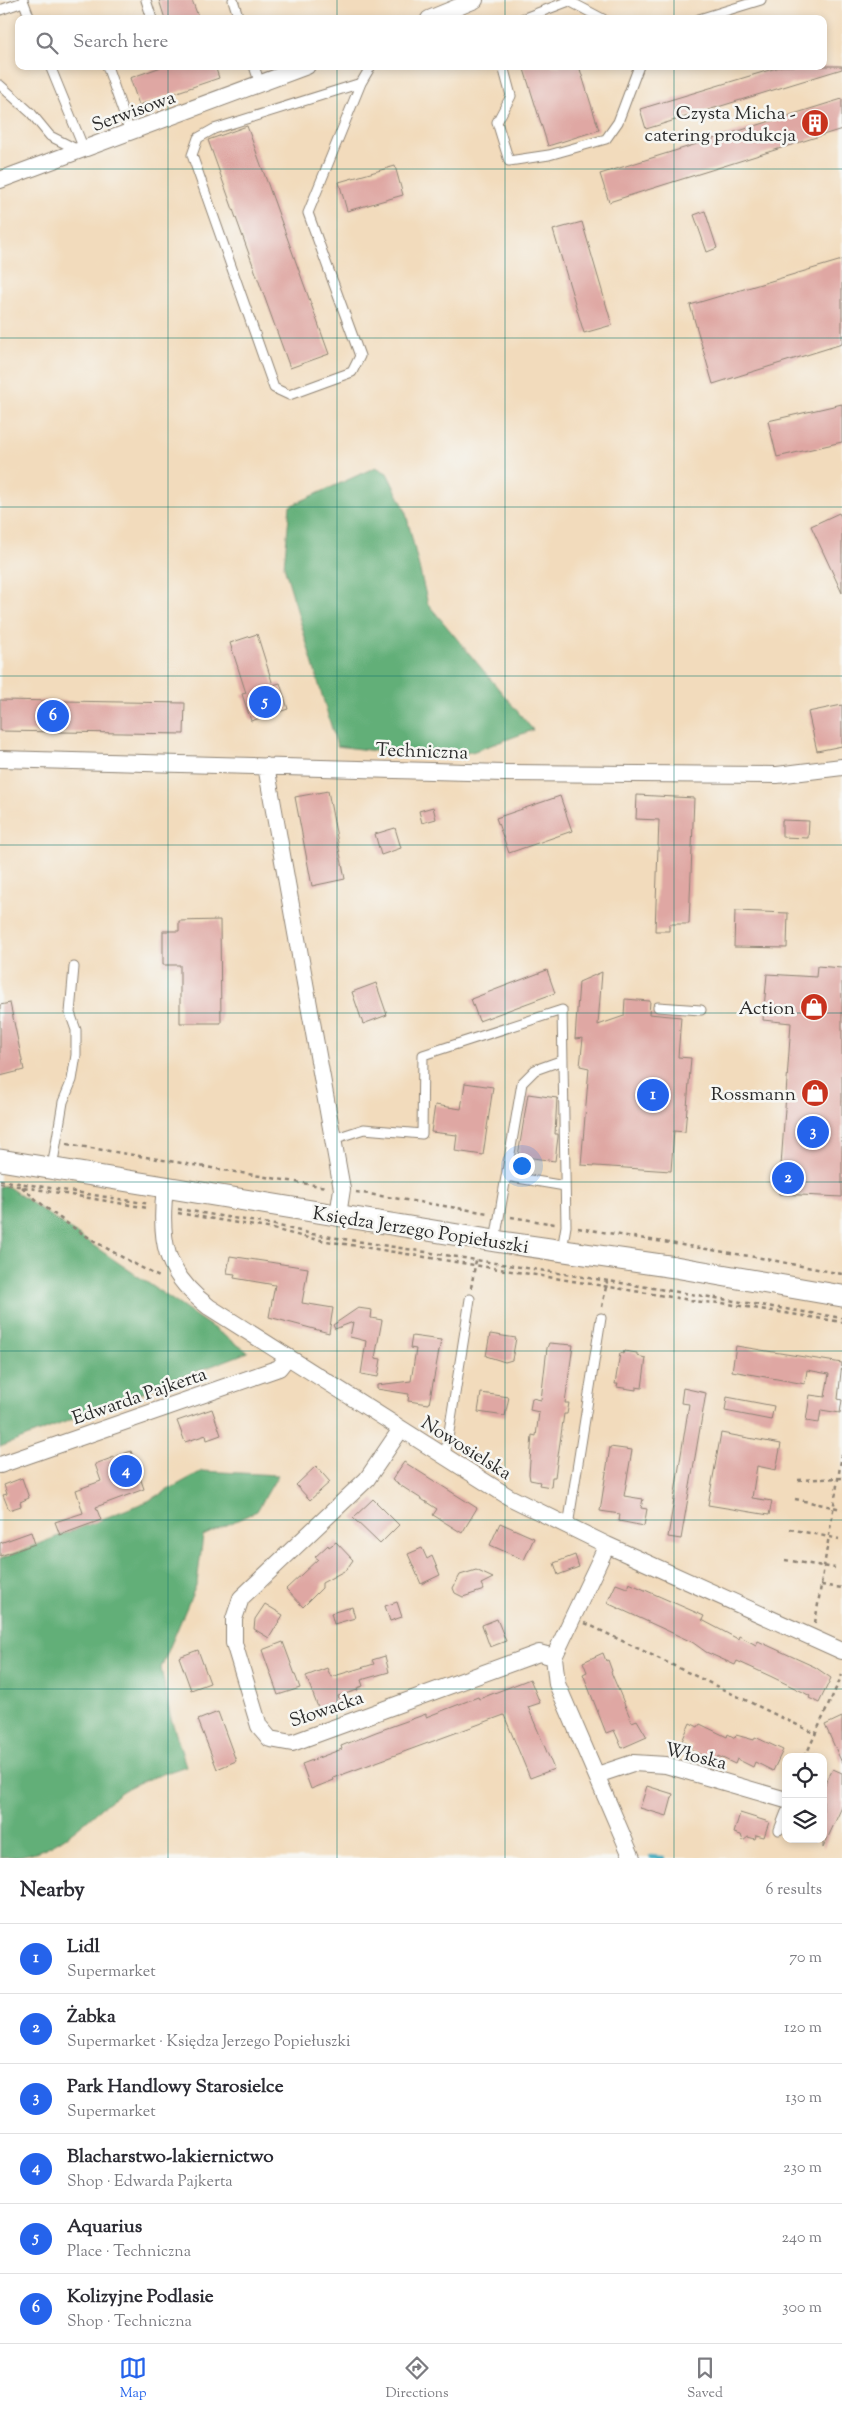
<!DOCTYPE html>
<html lang="en">
<head>
<meta charset="utf-8">
<style>
	:root { --surface:#fff; --page:#f2f2f3; --text:#2b2b33; --muted:#7c7c81; --line:#e1e1e2; --accent:#2563eb }
	body { margin:0; font-family:"Sorts Mill Goudy",serif; background:var(--page); color:var(--text) }
	.controls { position:absolute; right:15px; bottom:15px; display:grid; overflow:hidden; border-radius:10px; box-shadow:0 2px 8px #0003 }
	.controls button { width:45px; height:45px; display:grid; place-items:center; padding:0; border:0; border-bottom:1px solid var(--line); background:var(--surface); color:var(--text); font:25px sans-serif }
	.you { position:absolute; left:521px; top:1165px; width:18px; height:18px; margin:-12px; border:4px solid #fff; border-radius:50%; background:#1a73e8; box-shadow:0 0 0 8px #1a73e833 }
	.badge { display:grid; place-items:center; width:32px; height:32px; border-radius:50%; background:var(--accent); color:#fff; font-size:16px; font-weight:700 }
	.pin { position:absolute; translate:-50% -50%; border:2px solid #fff; box-shadow:0 1px 5px #0006 }
	.list { margin:0; padding:0; list-style:none }
	h2 { display:flex; justify-content:space-between; align-items:center; height:65px; margin:0; padding:0 20px; font-size:21px }
	h2 small { font-size:16px; font-weight:400; color:var(--muted) }
	.list li { display:grid; grid-template-columns:32px 1fr auto; gap:15px; align-items:center; box-sizing:border-box; height:70px; padding:0 20px; border-top:1px solid var(--line) }
	.list b { display:block; font-size:19px; white-space:nowrap }
	.list p { margin:0; font-size:16px; white-space:nowrap; color:var(--muted) }
	.list em { font-size:16px; font-style:normal; color:var(--muted) }
	.icon { flex:none; width:28px; height:28px; fill:none; stroke:currentColor; stroke-width:2; stroke-linecap:round; stroke-linejoin:round }
	.map { position:relative; flex:none; width:842px; height:1858px; overflow:hidden }
	.search { position:absolute; background:var(--surface); box-shadow:0 2px 8px #0003; left:15px; right:15px; top:15px; height:55px; display:flex; align-items:center; gap:12px; box-sizing:border-box; padding:0 18px; border-radius:10px; color:var(--muted); font-size:19px }
	.sheet { height:485px; background:var(--surface) }
	nav { display:flex; justify-content:space-around; align-items:center; box-sizing:border-box; height:70px; border-top:1px solid var(--line); background:var(--surface); font-size:14px; color:var(--muted) }
	nav a { display:grid; justify-items:center; gap:2px }
	nav .on { color:var(--accent) }
	.map>svg:first-child { display:block }
	.forest { fill:#62af78; stroke:#466d52 }
	.lines { fill:none; stroke-linecap:round; stroke-linejoin:round }
	.stream { stroke:#3da9bd; stroke-width:4.5 }
	.building { fill:#dfa7a3 }
	.service-casing { stroke:#8e8374; stroke-width:11 }
	.minor-casing { stroke:#8e8374; stroke-width:18 }
	.tertiary-casing { stroke:#8e8374; stroke-width:23 }
	.path { stroke:#8e8374; stroke-width:2.5; stroke-dasharray:4 4; stroke-linecap:butt }
	.service { stroke:#fff; stroke-width:9 }
	.minor { stroke:#fff; stroke-width:16 }
	.tertiary { stroke:#fff; stroke-width:21 }
	.grid { fill:none; stroke:#0f766e; stroke-width:1; stroke-opacity:0.55 }
	.labels { text-anchor:middle; stroke-width:5; stroke-linejoin:round; paint-order:stroke }
	.street-label { font-size:19px; fill:#2b2b2b; stroke:#f6f6f2 }
	.poi-label { font-size:19px; fill:#2b2b2b; stroke:#f6f6f2; text-anchor:end }
</style>
</head>
<body>
<div class="map">
<svg width="842" height="1858" viewBox="0 0 842 1858">
	<rect width="100%" height="100%" fill="#f6f6f2"/>
	<filter id="ink" filterUnits="userSpaceOnUse"><feTurbulence type="fractalNoise" baseFrequency=".02" numOctaves="2"/><feDisplacementMap in="SourceGraphic" scale="10" xChannelSelector="R" yChannelSelector="G"/><feConvolveMatrix kernelMatrix="1 2 1 2 8 2 1 2 1" color-interpolation-filters="sRGB"/></filter>
	<filter id="wash" filterUnits="userSpaceOnUse"><feTurbulence type="fractalNoise" baseFrequency=".0096" numOctaves="4" result="noise"/><feDisplacementMap in="SourceGraphic" scale="20" xChannelSelector="R" yChannelSelector="G"/><feGaussianBlur stdDeviation="1.12" result="paint"/><feColorMatrix in="noise" values="0 0 0 0 0 0 0 0 0 0 0 0 0 0 0 0 0 1.4 0 .05"/><feComposite in="paint" operator="in"/></filter>
	<g filter="url(#wash)">
		<rect width="100%" height="100%" fill="#f2dbbc"/>
		<path class="forest" d="M376 467 387 473 405 509 428 604 533 730 472 752 429 758 337 746 284 566 290 506Z
			M0 1186H7L248 1352 0 1447Z
			M202 1471 278 1475 257 1511 203 1536 197 1583 161 1668 170 1715 186 1766C167 1773 137 1781 121 1792 81 1821 57 1858 0 1857V1559L148 1501Z"/>
		<g class="lines">
			<path class="stream" d="M651 1857 664 1858"/>
		</g>
		<g id="blocks">
			<path class="building" d="M159 0H192L199 19H165Z
				M164 66H215L219 78 139 105 130 78Z
				M523 66H579L599 130 548 146Z
				M783 66H842V69L646 129 640 109Z
				M842 99V129L609 202 600 174Z
				M247 126 329 354 290 368 208 140Z
				M395 166 403 195 347 211 339 182Z
				M705 211 717 248 707 252 694 215Z
				M582 222 612 325 584 333 553 230Z
				M842 260V344L713 384 690 305Z
				M842 404V442L777 457 768 421Z
				M839 513 842 519V593L811 526Z
				M257 634 273 685 280 683 288 709 251 721 242 694 246 693 230 643Z
				M0 700 185 703 184 734 0 731Z
				M842 705V746L817 751 808 712Z
				M328 791 345 879 312 886 295 797Z
				M637 795 694 798 689 924H669V931H655L659 820 636 819Z
				M560 796 572 831 509 853 496 818Z
				M433 807 436 819 422 823 419 811Z
				M782 820 809 821 808 838 782 837Z
				M395 828 401 848 381 855 375 834Z
				M735 911 788 913 787 948 734 947Z
				M220 920 221 1023H180V965H163V931H179V921Z
				M817 966 842 968V1197L779 1194 791 1023 763 1020 767 974 816 977Z
				M547 970 555 993 479 1021 471 999Z
				M602 972 598 1025 624 1016 625 999 650 1001 649 1014 681 1017 678 1057 691 1058 685 1132 674 1131 671 1171 581 1165 589 1068 580 1066 583 1038 575 1039 579 982Z
				M376 983 387 1015 363 1024 352 992Z
				M10 1003 24 1070 0 1076V1005Z
				M465 1083 493 1087 483 1155 455 1151 457 1135 431 1132 435 1105 461 1109Z
				M528 1094 557 1098 555 1134H558V1137L555 1161 518 1156Z
				M230 1256 308 1268 302 1303 333 1308 329 1333 269 1317 275 1285 234 1278 235 1274 227 1273Z
				M358 1308 372 1310 371 1318 382 1320 375 1358 381 1359 378 1377 361 1374 366 1341 350 1337 353 1322 335 1329 333 1325Z
				M490 1334 516 1338 512 1360 505 1362 486 1356Z
				M412 1336 441 1340 429 1404 408 1401 409 1394 377 1389V1385L411 1381 416 1349 410 1348Z
				M549 1343 573 1345 565 1403H569L567 1414H564L555 1477H552L551 1487 539 1485 540 1482 530 1480 529 1474 532 1435 536 1436 539 1412 530 1410 532 1398 541 1400 547 1348Z
				M736 1346 842 1363 838 1399 842 1400 840 1413 821 1410 819 1423 806 1421 810 1395 825 1397 829 1374 807 1370 805 1384 732 1371Z
				M624 1351 637 1353V1356L646 1358 642 1388 636 1387V1390L617 1387 618 1384H615L620 1353 623 1354Z
				M683 1388 706 1393 681 1539 668 1537 689 1404 681 1403Z
				M481 1393 509 1397 505 1416 478 1412Z
				M727 1397 774 1406 771 1420 725 1411Z
				M212 1409 221 1435 207 1440 206 1435 185 1442 177 1421Z
				M721 1433 781 1444 776 1470 757 1466 752 1498 772 1501 769 1515 708 1505Z
				M610 1447 632 1450 624 1496 643 1499 641 1508 647 1509 644 1526 619 1521 620 1514 600 1511Z
				M131 1451 144 1489 96 1507 101 1520 60 1535 55 1522 83 1513 76 1490 101 1481 95 1464Z
				M404 1462 477 1508 462 1533 433 1515 437 1509 392 1480Z
				M316 1466 330 1482 310 1500 296 1485Z
				M22 1478 29 1498 20 1502 21 1506 9 1510 3 1495 7 1494 4 1485Z
				M373 1499 399 1525 380 1544 353 1518Z
				M500 1523 534 1538 524 1560 490 1545Z
				M31 1532 35 1544 0 1556V1543Z
				M336 1542 353 1560 346 1570 322 1583V1588L303 1607 286 1589 318 1559 315 1557 328 1545 329 1547Z
				M422 1548 427 1559 432 1556 440 1575 421 1584 408 1554Z
				M575 1555 579 1567 558 1575 554 1563Z
				M476 1570 493 1578 481 1584 484 1590 463 1597 455 1593 453 1588 460 1575Z
				M629 1583 704 1616 702 1620 738 1639 739 1636 756 1645 758 1641 815 1667 831 1678 819 1703 809 1698 810 1696 803 1692 770 1676 737 1661 735 1665 706 1652 692 1642 607 1603 616 1584 627 1588Z
				M397 1602 402 1617 390 1621 385 1606Z
				M265 1604 283 1615 269 1638 254 1629 255 1619Z
				M352 1607 355 1618 334 1624 331 1613Z
				M497 1619 506 1641 490 1647 482 1625Z
				M283 1642 300 1688 278 1695 262 1650Z
				M198 1650 210 1683 191 1690 179 1657Z
				M603 1653 606 1661 608 1660 612 1671 611 1672 632 1722 637 1720 647 1737 622 1748 614 1730 606 1733 583 1674 587 1672 583 1662Z
				M385 1656 389 1672 361 1680 363 1686 357 1688 358 1690 338 1696 340 1702 319 1710 306 1676 327 1668 331 1677 374 1664 372 1660Z
				M530 1679 540 1703 528 1707 554 1769 530 1778 504 1715 333 1778 334 1780 311 1789 302 1764 342 1749 341 1746 376 1732 426 1714V1717L478 1697 479 1699Z
				M218 1712 236 1761 217 1769 198 1720Z
				M842 1717V1763L825 1725Z
				M690 1723 698 1727 700 1724 727 1737 728 1734 735 1738 736 1735 754 1740 755 1737 783 1750 773 1771 755 1762 753 1767 737 1759 735 1764 718 1756 716 1761 690 1750 692 1746 682 1741Z
				M833 1769 842 1773V1807L823 1848V1788Z
				M647 1786 673 1794 667 1816 640 1808Z
				M740 1813 769 1822 764 1837 756 1835 755 1839 748 1837 743 1841 741 1835 734 1833Z"/>
		</g>
	</g>
	<g filter="url(#ink)">
		<use href="#blocks" fill-opacity="0" stroke="#8e8374" stroke-width="1"/>
		<g class="lines">
			<g class="service-casing">
				<path id="service" d="M23 0 30 19
					M146 0 152 19
					M233 0 239 19
					M0 10 23 2
					M522 19 569 1 603 19
					M699 19 761 0
					M50 66 84 149
					M107 66 130 132
					M254 66 260 84
					M503 66 511 96 497 122 509 161 549 155 606 139 618 122 639 66
					M361 83 214 129 198 138 192 155 274 388 289 395 352 372 360 356 308 213 361 83 371 66
					M0 85 31 113 50 136 80 151
					M658 1007 701 1010
					M333 1139 364 1129 422 1134 423 1055 562 1010 566 1226 562 1250
					M52 1168 63 1102 72 1080 76 1055V1030L70 1013 74 967
					M506 1176 565 1186
					M495 1241 522 1083 535 1070 563 1060
					M445 1457 470 1299
					M568 1526 601 1318
					M779 1830 786 1812"/>
			</g>
			<g class="minor-casing">
				<path id="minor" d="M429 19 475 0
					M0 180 307 66
					M0 759 504 773 777 775 842 767
					M266 766 342 1189 338 1215
					M165 1187C159 1240 164 1273 209 1307L509 1497 607 1545 842 1651
					M401 1429 367 1479 241 1598 234 1619V1643L259 1726 270 1739 292 1743 539 1653 554 1657
					M0 1465 279 1368 287 1358
					M554 1657 557 1684 632 1858
					M554 1657 607 1545
					M597 1775 633 1763 666 1765 786 1800"/>
			</g>
			<g class="tertiary-casing">
				<path id="tertiary" d="M0 1160 495 1241 675 1267 842 1296"/>
			</g>
			<path class="path" d="M67 1144 326 1187
				M0 1180 150 1204
				M0 1183 148 1208
				M22 1187C65 1227 110 1251 161 1278
				M356 1192 488 1213
				M178 1209 275 1225 312 1234 842 1318
				M178 1213 273 1229 308 1238 702 1302 722 1303 842 1322
				M511 1217 555 1224
				M578 1228 761 1258 842 1274
				M471 1288 476 1260
				M602 1307 607 1282
				M798 1480 842 1478
				M795 1499 842 1509
				M790 1529 839 1539
				M785 1560 835 1568
				M821 1585 842 1588
				M585 1623 816 1734
				M815 1623 842 1454
				M805 1757 842 1675"/>
			<use href="#service" class="service"/>
			<use href="#minor" class="minor"/>
			<use href="#tertiary" class="tertiary"/>
		</g>
	</g>
	<path class="grid" d="M168 0V19M337 0V19M505 0V19M674 0V19M168 66V1858M337 66V1858M505 66V1858M674 66V1858M0 169H842M0 338H842M0 507H842M0 676H842M0 845H842M0 1013H842M0 1182H842M0 1351H842M0 1520H842M0 1689H842"/>
	<defs>
		<g id="building-disc" transform="scale(1.4375)"><circle r="9.5" fill="#c8321e" stroke="#f6f6f2"/><path d="M-4-6H4V6H1V3H-1V6H-4ZM-2.5-4.3h1.7v1.8h-1.7ZM.8-4.3h1.7v1.8H.8ZM-2.5-1h1.7V.8h-1.7ZM.8-1h1.7V.8H.8Z" fill="#fff"/></g>
		<g id="shop-disc" transform="scale(1.4375)"><circle r="9.5" fill="#c8321e" stroke="#f6f6f2"/><path d="M-5-2.5h2.3a2.7 3.5 0 0 1 5.4 0H5L5.5 6h-11ZM-1.5-2.5h3a1.5 2.3 0 0 0-3 0Z" fill="#fff"/></g>
	</defs>
	<g fill-rule="evenodd">
		<use href="#building-disc" x="815" y="123"/>
		<use href="#shop-disc" x="814" y="1007"/>
		<use href="#shop-disc" x="815" y="1093"/>
	</g>
	<g class="labels">
		<g class="street-label">
			<text transform="translate(133 110) rotate(-20)" y="7">Serwisowa</text>
			<text transform="translate(422 750) rotate(2)" y="7">Techniczna</text>
			<text transform="translate(421 1229) rotate(9)" y="7">Księdza Jerzego Popiełuszki</text>
			<text transform="translate(139 1395) rotate(-19)" y="7">Edwarda Pajkerta</text>
			<text transform="translate(467 1447) rotate(32)" y="7">Nowosielska</text>
			<text transform="translate(326 1708) rotate(-19)" y="7">Słowacka</text>
			<text transform="translate(696 1755) rotate(14)" y="7">Włoska</text>
		</g>
		<g class="poi-label">
			<text x="796" y="119">Czysta Micha -<tspan x="796" dy="22">catering produkcja</tspan></text>
			<text x="795" y="1014">Action</text>
			<text x="796" y="1100">Rossmann</text>
		</g>
	</g>
</svg>
<div class="controls">
<button><svg class="icon" aria-label="locate" viewBox="0 0 24 24"><circle cx="12" cy="12" r="6"/><path d="M12 2v4M12 18v4M2 12h4M18 12h4"/></svg></button>
<button><svg class="icon" aria-label="layers" viewBox="0 0 24 24"><path d="M12 4l9 5-9 5-9-5zM3 14l9 5 9-5"/></svg></button>
</div>
<div class="you"></div>
<div class="pin badge" style="left:653px;top:1095px">1</div>
<div class="pin badge" style="left:788px;top:1178px">2</div>
<div class="pin badge" style="left:813px;top:1132px">3</div>
<div class="pin badge" style="left:126px;top:1471px">4</div>
<div class="pin badge" style="left:265px;top:702px">5</div>
<div class="pin badge" style="left:53px;top:716px">6</div>
<div class="search"><svg class="icon" aria-label="search" viewBox="0 0 24 24"><circle cx="10" cy="10" r="6"/><path d="M15 15l6 6"/></svg>Search here</div>
</div>
<section class="sheet">
<h2>Nearby<small>6 results</small></h2>
<ul class="list">
<li><span class="badge">1</span><div><b>Lidl</b><p>Supermarket</p></div><em>70 m</em></li>
<li><span class="badge">2</span><div><b>Żabka</b><p>Supermarket · Księdza Jerzego Popiełuszki</p></div><em>120 m</em></li>
<li><span class="badge">3</span><div><b>Park Handlowy Starosielce</b><p>Supermarket</p></div><em>130 m</em></li>
<li><span class="badge">4</span><div><b>Blacharstwo-lakiernictwo</b><p>Shop · Edwarda Pajkerta</p></div><em>230 m</em></li>
<li><span class="badge">5</span><div><b>Aquarius</b><p>Place · Techniczna</p></div><em>240 m</em></li>
<li><span class="badge">6</span><div><b>Kolizyjne Podlasie</b><p>Shop · Techniczna</p></div><em>300 m</em></li>
</ul>
</section>
<nav>
<a class="on"><svg class="icon" aria-label="map" viewBox="0 0 24 24"><path d="M3 6l6-2 6 2 6-2v14l-6 2-6-2-6 2zM9 4v14M15 6v14"/></svg>Map</a>
<a><svg class="icon" aria-label="directions" viewBox="0 0 24 24"><path d="M12 3l9 9-9 9-9-9zM9 14v-3h6M13 9l2 2-2 2"/></svg>Directions</a>
<a><svg class="icon" aria-label="saved" viewBox="0 0 24 24"><path d="M7 4h10v16l-5-4-5 4z"/></svg>Saved</a>
</nav>
</body>
</html>
